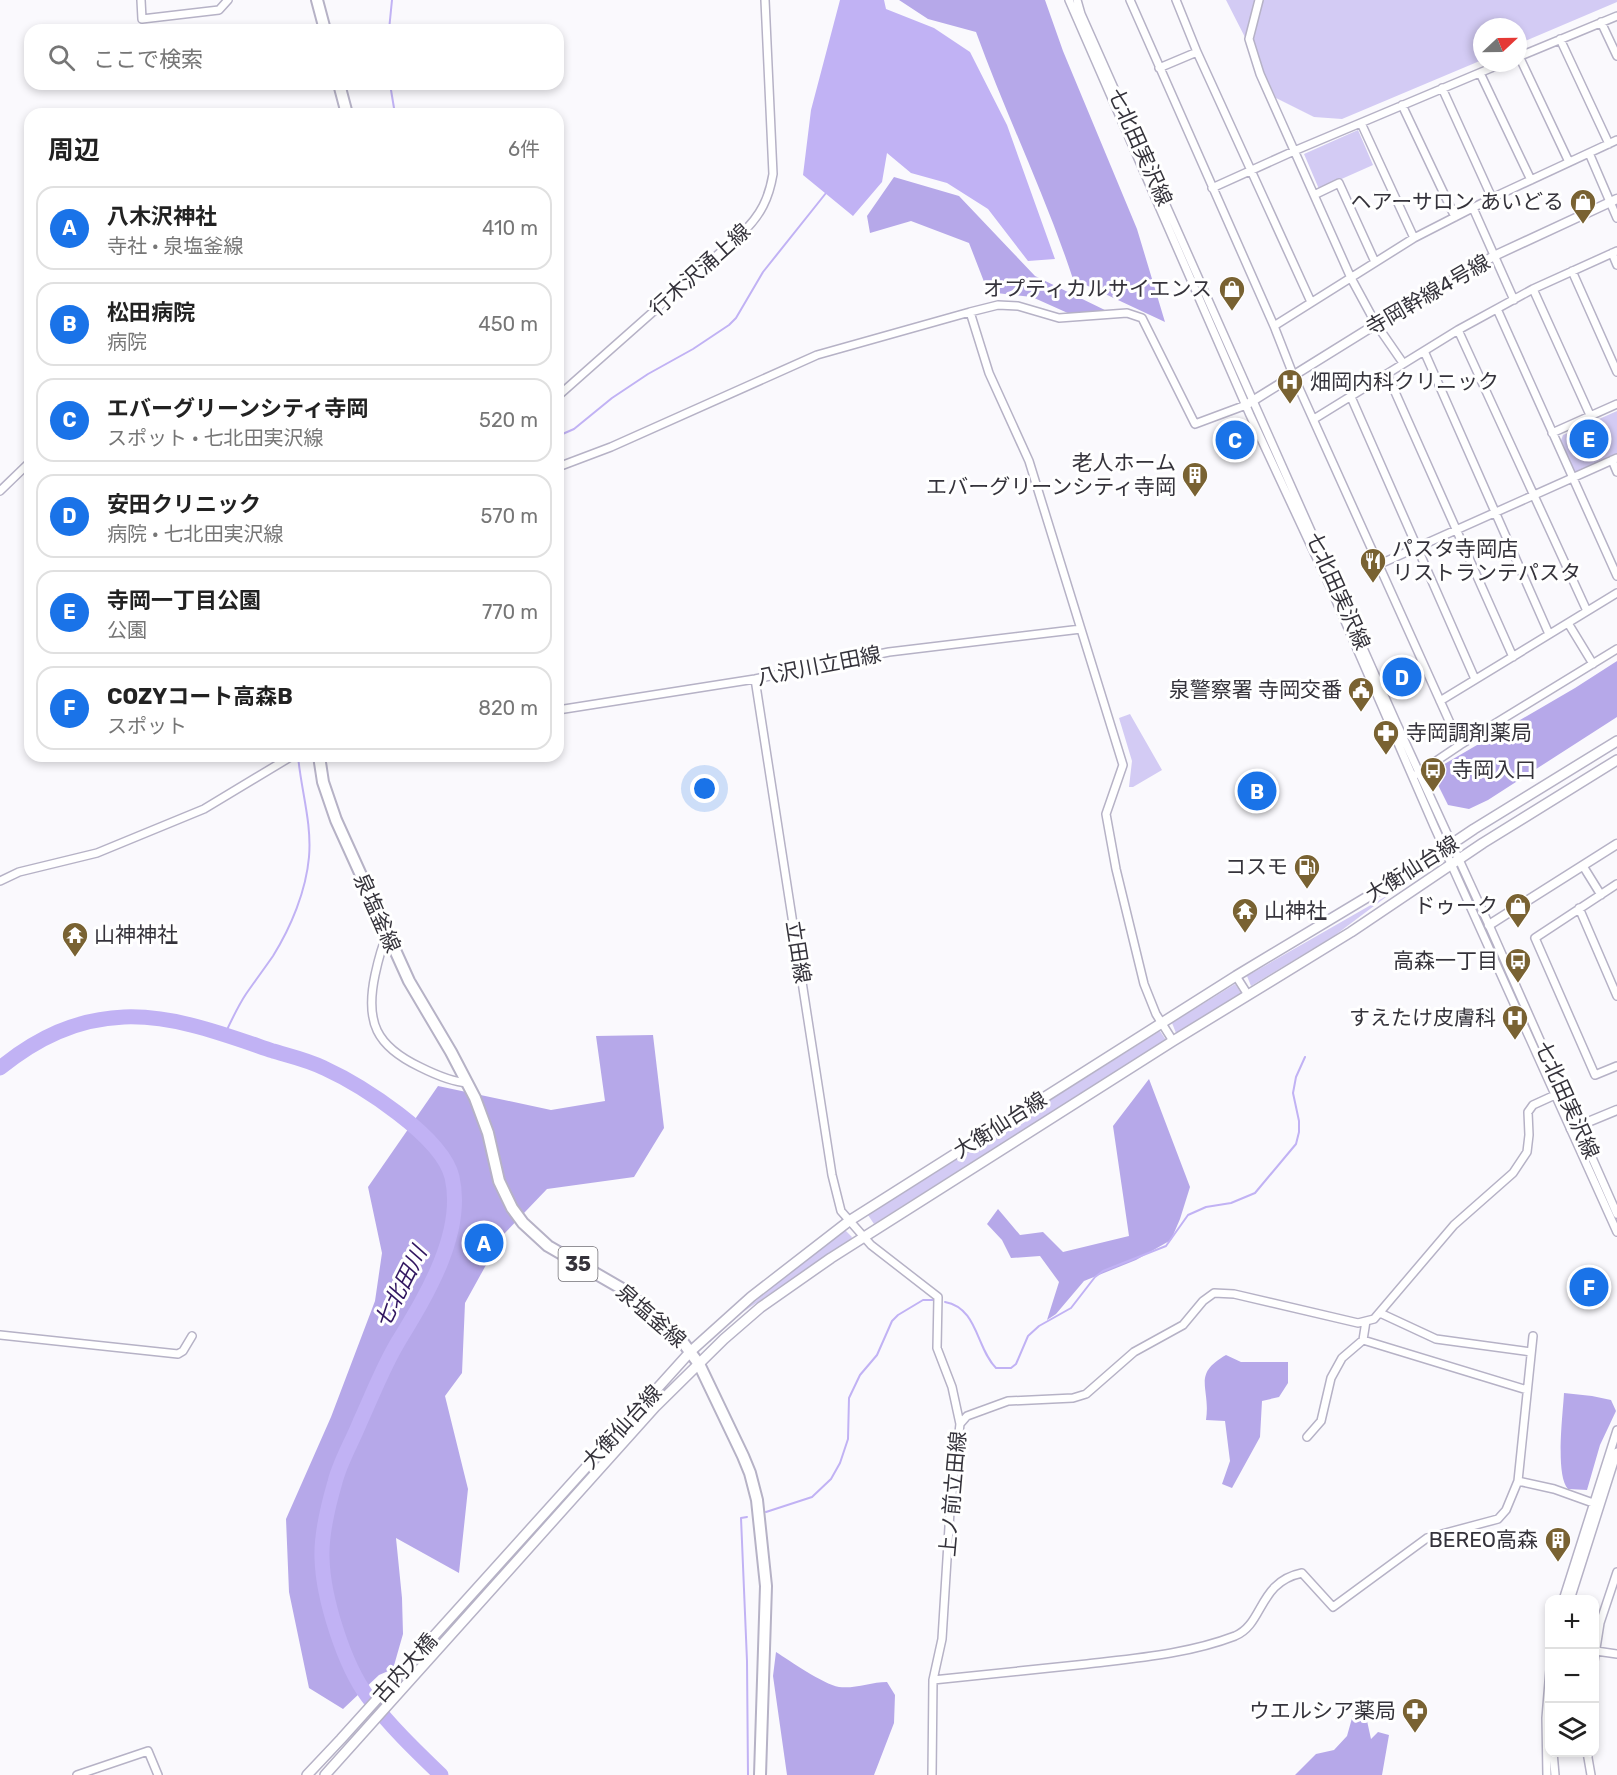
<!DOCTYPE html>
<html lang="ja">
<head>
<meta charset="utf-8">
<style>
	:root { --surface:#fff; --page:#f2f2f2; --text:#222; --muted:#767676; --line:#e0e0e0; --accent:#1a73e8 }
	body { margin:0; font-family:Rubik,"Noto Sans JP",sans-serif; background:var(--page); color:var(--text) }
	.controls { position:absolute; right:18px; bottom:18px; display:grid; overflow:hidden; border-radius:12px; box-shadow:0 3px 9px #0003 }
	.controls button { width:54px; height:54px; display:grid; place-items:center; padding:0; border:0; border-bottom:2px solid var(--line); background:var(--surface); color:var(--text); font:30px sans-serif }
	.compass { position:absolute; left:1473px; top:18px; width:54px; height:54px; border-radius:50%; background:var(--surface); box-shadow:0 3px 9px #0003; rotate:68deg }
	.you { position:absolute; left:705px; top:789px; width:21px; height:21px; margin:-15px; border:4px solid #fff; border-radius:50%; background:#1a73e8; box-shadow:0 0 0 9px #1a73e833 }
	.badge { display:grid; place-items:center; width:39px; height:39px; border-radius:50%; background:var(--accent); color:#fff; font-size:20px; font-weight:700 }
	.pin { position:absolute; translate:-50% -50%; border:3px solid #fff; box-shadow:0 2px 6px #0006 }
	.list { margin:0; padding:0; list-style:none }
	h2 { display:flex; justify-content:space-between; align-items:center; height:78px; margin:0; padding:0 24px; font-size:26px }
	h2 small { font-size:20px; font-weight:400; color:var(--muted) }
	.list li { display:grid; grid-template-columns:39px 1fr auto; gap:18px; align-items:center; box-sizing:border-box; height:84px; margin:0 12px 12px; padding:0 12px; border:2px solid var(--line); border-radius:18px }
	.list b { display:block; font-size:22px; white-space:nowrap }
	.list p { margin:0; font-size:20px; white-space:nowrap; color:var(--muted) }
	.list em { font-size:20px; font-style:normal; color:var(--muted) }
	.icon { flex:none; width:33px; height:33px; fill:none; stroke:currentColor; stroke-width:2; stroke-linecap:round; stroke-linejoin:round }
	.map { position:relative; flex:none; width:1617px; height:1775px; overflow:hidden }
	.search { position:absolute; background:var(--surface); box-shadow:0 3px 9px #0003; left:24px; top:24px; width:540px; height:66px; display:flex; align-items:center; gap:15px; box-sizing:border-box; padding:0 21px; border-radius:18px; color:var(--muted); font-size:22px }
	.panel { position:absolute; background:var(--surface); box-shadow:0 3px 9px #0003; left:24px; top:108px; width:540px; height:654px; border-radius:18px }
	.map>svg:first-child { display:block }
	.green { fill:#d3cbf4 }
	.forest { fill:#b6a8e9 }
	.water { fill:#c1b2f4 }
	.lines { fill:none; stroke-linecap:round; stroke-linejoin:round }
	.stream { stroke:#c1b2f4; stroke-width:2 }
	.river { stroke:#c1b2f4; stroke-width:15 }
	.minor-casing { stroke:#b6b2c6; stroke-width:10 }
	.tertiary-casing { stroke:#b6b2c6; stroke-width:11 }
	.secondary-casing { stroke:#b6b2c6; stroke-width:12 }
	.primary-casing { stroke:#b6b2c6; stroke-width:14 }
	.minor { stroke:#fff; stroke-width:7 }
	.tertiary { stroke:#fff; stroke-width:8 }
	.secondary { stroke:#fff; stroke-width:9 }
	.primary { stroke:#fff; stroke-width:10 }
	.labels { text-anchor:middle; stroke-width:6; stroke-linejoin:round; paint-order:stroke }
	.shield { fill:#fff; stroke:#727076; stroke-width:1.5 }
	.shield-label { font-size:20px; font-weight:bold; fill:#35333b }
	.street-label { font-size:21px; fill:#35333b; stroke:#fff }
	.poi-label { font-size:21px; fill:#35333b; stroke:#fff; text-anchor:end }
	.water-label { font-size:22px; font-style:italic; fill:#311660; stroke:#fff }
</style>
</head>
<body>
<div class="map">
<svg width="1617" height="1775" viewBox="0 0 1617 1775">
	<rect width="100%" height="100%" fill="#faf9fd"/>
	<path class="green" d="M1226 0H1617V2L1518 44V27H1482V60L1342 119 1314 117 1276 98Z
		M1358 130 1373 165 1319 189 1304 154Z
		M1617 411V454L1574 474 1560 443 1563 435Z
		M1130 714 1162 770 1133 787H1129L1132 761 1119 718Z
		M1390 894 1334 936 1251 986 1247 976Z
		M1235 984 1241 993 1176 1033 1172 1023Z
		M1160 1031 1166 1040 874 1224 868 1215Z
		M845 1230 852 1237 851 1239 743 1312 710 1342 708 1341 813 1253Z"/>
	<path class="forest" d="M899 0H1045L1063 51 1137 229 1165 322 1073 279C1045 194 1006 115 976 32L928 19Z
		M894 177 959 196 1035 276 1111 313 1070 314 1032 297 988 292 969 243 911 221 870 233 867 216Z
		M1617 661V717L1488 800 1469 809 1448 805 1435 779 1441 766 1575 688Z
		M653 1035 664 1128 634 1177 547 1189 502 1236 465 1303 462 1373 445 1396 468 1489 459 1573 396 1538 402 1598 403 1634 393 1669 379 1675 343 1709 309 1688 289 1592 286 1519 331 1417 375 1301 382 1253 368 1187 438 1086 551 1110 605 1101 596 1036Z
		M1149 1079 1190 1187 1180 1219 1171 1240 1136 1260 1084 1281 1056 1314 1047 1320 1059 1282 1040 1256 1011 1258 1002 1240 987 1224 998 1209 1020 1235 1043 1232 1063 1252 1129 1236 1113 1126Z
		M1226 1355 1241 1362H1288V1383L1279 1397 1262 1401 1260 1437 1232 1488 1222 1484 1230 1461 1225 1421 1206 1420C1211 1387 1191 1375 1226 1355Z
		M1564 1393 1592 1396 1611 1400 1616 1411 1600 1445 1587 1490 1568 1489C1555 1475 1563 1414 1564 1393Z
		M776 1652C790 1661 823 1684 839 1687 855 1689 871 1682 887 1682L895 1695 894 1723 874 1775H787L773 1676Z
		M1364 1707 1371 1739 1378 1732 1389 1735 1382 1775H1295L1316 1754 1334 1750 1347 1736 1354 1711Z"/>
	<path class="water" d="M840 0H884L886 9 934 28 970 52 1007 125 1055 259 1028 261 988 209 947 183 911 173 887 153 882 182 853 216 803 175 811 110Z"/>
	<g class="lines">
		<path class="stream" d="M389 30 392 0
			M390 84 395 114
			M558 436 574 429 612 398 648 374 693 349 729 325 736 318 763 272 826 193
			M225 1034C231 1021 238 1006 246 994 255 981 264 969 273 956 291 927 306 891 309 857 312 823 301 790 298 756
			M945 1302C978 1308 976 1348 996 1368H1011L1016 1364 1028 1336 1039 1326 1071 1308 1095 1277 1103 1271 1166 1246 1188 1215 1206 1207 1231 1203 1255 1193 1296 1144 1299 1132V1121L1293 1093 1296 1077 1305 1057
			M766 1512 812 1497 831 1479 840 1463 848 1439 849 1398 860 1375 877 1355 892 1321 898 1315 923 1300H934
			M747 1517 741 1518 747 1661 748 1775"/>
		<path class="river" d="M0 1068C37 1038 76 1019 124 1017 175 1015 226 1035 273 1051 290 1056 308 1060 324 1068 361 1085 442 1136 452 1177 465 1233 426 1296 398 1342 383 1367 372 1396 360 1422 352 1442 340 1462 335 1482 328 1506 321 1533 322 1558 323 1598 344 1665 368 1697 389 1725 416 1751 441 1775"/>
		<g class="minor-casing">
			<path id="minor" d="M141 0 142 19 219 10 228 0
				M1069 0 1250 415 1331 589 1434 826 1617 1232
				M1077 0 1081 14 1395 720 1489 925 1617 1214
				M1130 0 1274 326 1294 377 1460 745
				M1176 0 1197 52 1311 302
				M1259 0 1249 39 1260 74 1351 278 1376 324 1403 363
				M1601 22 1617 56
				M1560 39 1609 144
				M1519 56 1569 162
				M1518 57 1617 16
				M1159 68 1197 52
				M1480 73 1531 180
				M1442 88 1492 198
				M1402 105 1455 217
				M1361 123 1414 238
				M1589 153 1617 218
				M1212 188 1294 151 1503 63
				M1314 195 1339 183 1375 262
				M1473 208 1514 300
				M1612 253 1617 265
				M1572 271 1617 372
				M1533 289 1590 415
				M1497 309 1617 576
				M970 312 998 305 1018 306 1059 318 1127 313 1142 318 1195 424 1246 405
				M1274 326 1414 238 1492 198 1617 140
				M1458 330 1587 611
				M1424 351 1549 634
				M1387 374 1513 657
				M558 396 742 233C761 215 769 198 773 174L765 0
				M1351 397 1475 679
				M1314 419 1458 330 1533 289 1617 251
				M1552 433 1617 404
				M1612 460 1617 472
				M558 467 611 447 817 355 970 312 989 373 1029 461 1123 765 1106 814 1116 869 1144 984 1156 1014 1173 1041
				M0 491 30 462
				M1380 564 1617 458
				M1568 623 1593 664
				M755 679 832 1175 841 1211 871 1245 938 1297 937 1348 952 1387 960 1424 950 1511 942 1639 933 1680 932 1775
				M1440 701 1617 593
				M558 710 755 679 889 652 1081 629
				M1417 774 1460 745 1617 649
				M1583 866 1601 895
				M0 881 19 872 97 853 204 809 292 756
				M1617 884 1535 938 1595 1075 1617 1066
				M1579 908 1617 996
				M387 935C381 948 378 961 375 975 365 1022 376 1046 420 1067 434 1074 452 1082 468 1083
				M1236 976 1248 995
				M1380 1313 1436 1339 1531 1352
				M0 1335 178 1354 183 1351 192 1336
				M1363 1340 1527 1390
				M960 1424 967 1416 1008 1401 1073 1398 1086 1394 1134 1352 1183 1325 1203 1301 1214 1293 1234 1294 1358 1323 1374 1319 1454 1225 1513 1173 1527 1152 1529 1135 1528 1112 1533 1105 1555 1095
				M1307 1437 1321 1421 1331 1378 1342 1358 1363 1340 1366 1321
				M1518 1481 1554 1489 1593 1503
				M1563 1600 1617 1430
				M1570 1600 1617 1452
				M1596 1651 1617 1654
				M1594 1661 1600 1623 1617 1572
				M933 1680C985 1675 1036 1669 1087 1664 1137 1658 1188 1654 1235 1636 1264 1624 1258 1582 1302 1573L1333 1607 1427 1538 1498 1519 1506 1510 1518 1481 1533 1336
				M1553 1752 1555 1775
				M1587 1752 1591 1775
				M77 1775 148 1751 158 1775
				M1547 1775 1546 1718 1550 1670"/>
		</g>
		<g class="tertiary-casing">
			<path id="tertiary" d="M1246 405 1386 318 1494 256 1617 199
				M1489 925 1617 844
				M1571 1129 1617 1110"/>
		</g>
		<g class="secondary-casing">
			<path id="secondary" d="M307 1775 341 1739 691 1351 751 1297 849 1221 1236 976 1419 866 1474 829 1617 741
				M325 1775 655 1407 724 1339 761 1307 831 1258 1173 1041 1351 932 1483 843 1617 760"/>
		</g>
		<g class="primary-casing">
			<path id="primary" d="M317 0 325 30
				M339 84 347 114
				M319 756 323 782 336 820 409 981 451 1052 475 1098 488 1133 499 1181 512 1208 523 1223 548 1246 626 1291 679 1337 699 1364 743 1456 750 1473 757 1500 766 1586 760 1775"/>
		</g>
		<use href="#minor" class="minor"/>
		<use href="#tertiary" class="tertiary"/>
		<use href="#secondary" class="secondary"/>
		<use href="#primary" class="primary"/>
	</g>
	<defs>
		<g id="shop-pin" transform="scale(1.35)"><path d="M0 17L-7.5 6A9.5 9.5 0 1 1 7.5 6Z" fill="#796232" stroke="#fff"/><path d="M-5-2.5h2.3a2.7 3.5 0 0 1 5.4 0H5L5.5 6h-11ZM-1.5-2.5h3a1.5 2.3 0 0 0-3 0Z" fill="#fff"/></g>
		<g id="hospital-pin" transform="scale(1.35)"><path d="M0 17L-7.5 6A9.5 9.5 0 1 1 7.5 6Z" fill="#796232" stroke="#fff"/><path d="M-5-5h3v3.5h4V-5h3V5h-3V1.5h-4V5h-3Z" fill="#fff"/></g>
		<g id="building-pin" transform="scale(1.35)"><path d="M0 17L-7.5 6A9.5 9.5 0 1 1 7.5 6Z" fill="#796232" stroke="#fff"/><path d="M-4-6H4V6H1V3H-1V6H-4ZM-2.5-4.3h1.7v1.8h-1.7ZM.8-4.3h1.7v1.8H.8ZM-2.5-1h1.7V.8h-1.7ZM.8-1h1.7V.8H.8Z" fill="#fff"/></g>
		<g id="restaurant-pin" transform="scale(1.35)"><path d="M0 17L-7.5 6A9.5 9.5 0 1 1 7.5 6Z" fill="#796232" stroke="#fff"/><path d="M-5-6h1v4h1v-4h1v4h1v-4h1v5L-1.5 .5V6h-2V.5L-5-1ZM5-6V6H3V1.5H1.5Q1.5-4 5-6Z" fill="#fff"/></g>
		<g id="civic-pin" transform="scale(1.35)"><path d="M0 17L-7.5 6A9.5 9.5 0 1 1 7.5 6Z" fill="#796232" stroke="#fff"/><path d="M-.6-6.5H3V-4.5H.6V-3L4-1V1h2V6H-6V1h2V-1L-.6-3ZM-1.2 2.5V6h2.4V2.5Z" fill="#fff"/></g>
		<g id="pharmacy-pin" transform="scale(1.35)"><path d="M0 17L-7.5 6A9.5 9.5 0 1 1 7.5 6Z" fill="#796232" stroke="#fff"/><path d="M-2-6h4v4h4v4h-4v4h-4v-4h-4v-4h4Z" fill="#fff"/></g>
		<g id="bus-pin" transform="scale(1.35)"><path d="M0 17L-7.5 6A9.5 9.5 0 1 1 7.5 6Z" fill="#796232" stroke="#fff"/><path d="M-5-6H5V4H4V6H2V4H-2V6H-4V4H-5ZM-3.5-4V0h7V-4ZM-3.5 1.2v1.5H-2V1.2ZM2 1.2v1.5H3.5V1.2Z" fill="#fff"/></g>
		<g id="fuel-pin" transform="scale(1.35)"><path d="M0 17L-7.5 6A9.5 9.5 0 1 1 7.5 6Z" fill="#796232" stroke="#fff"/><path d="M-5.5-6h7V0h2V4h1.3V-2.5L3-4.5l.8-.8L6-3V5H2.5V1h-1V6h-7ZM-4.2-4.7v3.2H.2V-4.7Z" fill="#fff"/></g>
		<g id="temple-pin" transform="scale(1.35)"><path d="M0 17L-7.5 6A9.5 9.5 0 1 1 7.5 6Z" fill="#796232" stroke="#fff"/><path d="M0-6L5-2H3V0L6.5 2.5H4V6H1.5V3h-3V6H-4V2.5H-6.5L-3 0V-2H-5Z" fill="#fff"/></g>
	</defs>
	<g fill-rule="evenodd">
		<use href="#shop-pin" x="1583" y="202"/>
		<use href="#shop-pin" x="1232" y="289"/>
		<use href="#hospital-pin" x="1290" y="382"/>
		<use href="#building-pin" x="1195" y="475"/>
		<use href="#restaurant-pin" x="1373" y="561"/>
		<use href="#civic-pin" x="1361" y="690"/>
		<use href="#pharmacy-pin" x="1386" y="733"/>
		<use href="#bus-pin" x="1433" y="770"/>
		<use href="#fuel-pin" x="1307" y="867"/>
		<use href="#shop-pin" x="1518" y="906"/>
		<use href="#temple-pin" x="1245" y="911"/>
		<use href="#temple-pin" x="75" y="935"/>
		<use href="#bus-pin" x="1518" y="961"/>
		<use href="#hospital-pin" x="1515" y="1018"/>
		<use href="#building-pin" x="1558" y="1540"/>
		<use href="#pharmacy-pin" x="1415" y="1711"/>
	</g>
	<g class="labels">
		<rect class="shield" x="558.5" y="1247" width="39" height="34" rx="4.5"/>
		<g class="shield-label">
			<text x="578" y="1271">35</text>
		</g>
		<g class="street-label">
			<text transform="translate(1140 147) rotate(66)" y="7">七北田実沢線</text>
			<text transform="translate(700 270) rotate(-42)" y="7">行木沢涌上線</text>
			<text transform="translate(1428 295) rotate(-30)" y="7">寺岡幹線4号線</text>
			<text transform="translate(1338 591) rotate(66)" y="7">七北田実沢線</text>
			<text transform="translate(819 666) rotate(-11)" y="7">八沢川立田線</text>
			<text transform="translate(1412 869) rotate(-32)" y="7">大衡仙台線</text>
			<text transform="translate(377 913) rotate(66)" y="7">泉塩釜線</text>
			<text transform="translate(798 952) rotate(81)" y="7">立田線</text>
			<text transform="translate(1567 1100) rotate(66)" y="7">七北田実沢線</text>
			<text transform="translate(1000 1125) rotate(-32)" y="7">大衡仙台線</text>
			<text transform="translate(651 1316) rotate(41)" y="7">泉塩釜線</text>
			<text transform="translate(622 1427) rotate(-47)" y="7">大衡仙台線</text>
			<text transform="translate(953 1494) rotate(-85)" y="7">上ノ前立田線</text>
			<text transform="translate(405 1668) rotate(-48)" y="7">古内大橋</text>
		</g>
		<g class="poi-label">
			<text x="1564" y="209">ヘアーサロン あいどる</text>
			<text x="1212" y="296">オプティカルサイエンス</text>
			<text x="1310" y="389" text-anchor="start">畑岡内科クリニック</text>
			<text x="1176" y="470">老人ホーム<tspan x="1176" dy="24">エバーグリーンシティ寺岡</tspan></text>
			<text x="1392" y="556" text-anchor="start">パスタ寺岡店<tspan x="1392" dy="24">リストランテパスタ</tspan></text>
			<text x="1342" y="697">泉警察署 寺岡交番</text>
			<text x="1406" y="740" text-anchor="start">寺岡調剤薬局</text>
			<text x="1452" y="777" text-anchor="start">寺岡入口</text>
			<text x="1288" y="874">コスモ</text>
			<text x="1498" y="913">ドゥーク</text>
			<text x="1264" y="918" text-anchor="start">山神社</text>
			<text x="94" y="942" text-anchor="start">山神神社</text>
			<text x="1498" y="968">高森一丁目</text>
			<text x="1496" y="1025">すえたけ皮膚科</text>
			<text x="1538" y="1547">BEREO高森</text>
			<text x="1396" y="1718">ウエルシア薬局</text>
		</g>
		<g class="water-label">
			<text transform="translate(400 1287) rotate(-63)" y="8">七北田川</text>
		</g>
	</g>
</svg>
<div class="controls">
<button>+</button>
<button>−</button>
<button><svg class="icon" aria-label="layers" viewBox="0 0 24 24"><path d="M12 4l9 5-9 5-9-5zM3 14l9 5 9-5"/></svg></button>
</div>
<svg class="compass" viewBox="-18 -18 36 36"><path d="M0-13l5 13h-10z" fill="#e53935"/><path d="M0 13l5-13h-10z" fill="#767676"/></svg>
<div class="you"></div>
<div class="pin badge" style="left:484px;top:1243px">A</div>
<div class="pin badge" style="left:1257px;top:791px">B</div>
<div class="pin badge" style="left:1235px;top:440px">C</div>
<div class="pin badge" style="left:1402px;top:677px">D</div>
<div class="pin badge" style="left:1589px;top:439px">E</div>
<div class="pin badge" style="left:1589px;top:1287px">F</div>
<div class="search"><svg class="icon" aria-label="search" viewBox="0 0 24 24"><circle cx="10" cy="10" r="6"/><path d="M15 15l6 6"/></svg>ここで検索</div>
<section class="panel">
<h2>周辺<small>6件</small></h2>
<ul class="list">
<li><span class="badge">A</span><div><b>八木沢神社</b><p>寺社 · 泉塩釜線</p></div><em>410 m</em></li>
<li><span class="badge">B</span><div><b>松田病院</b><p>病院</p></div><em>450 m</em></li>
<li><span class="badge">C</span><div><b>エバーグリーンシティ寺岡</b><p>スポット · 七北田実沢線</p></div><em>520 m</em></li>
<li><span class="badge">D</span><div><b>安田クリニック</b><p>病院 · 七北田実沢線</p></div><em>570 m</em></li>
<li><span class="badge">E</span><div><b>寺岡一丁目公園</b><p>公園</p></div><em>770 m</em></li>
<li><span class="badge">F</span><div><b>COZYコート高森B</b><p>スポット</p></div><em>820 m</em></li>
</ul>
</section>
</div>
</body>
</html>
